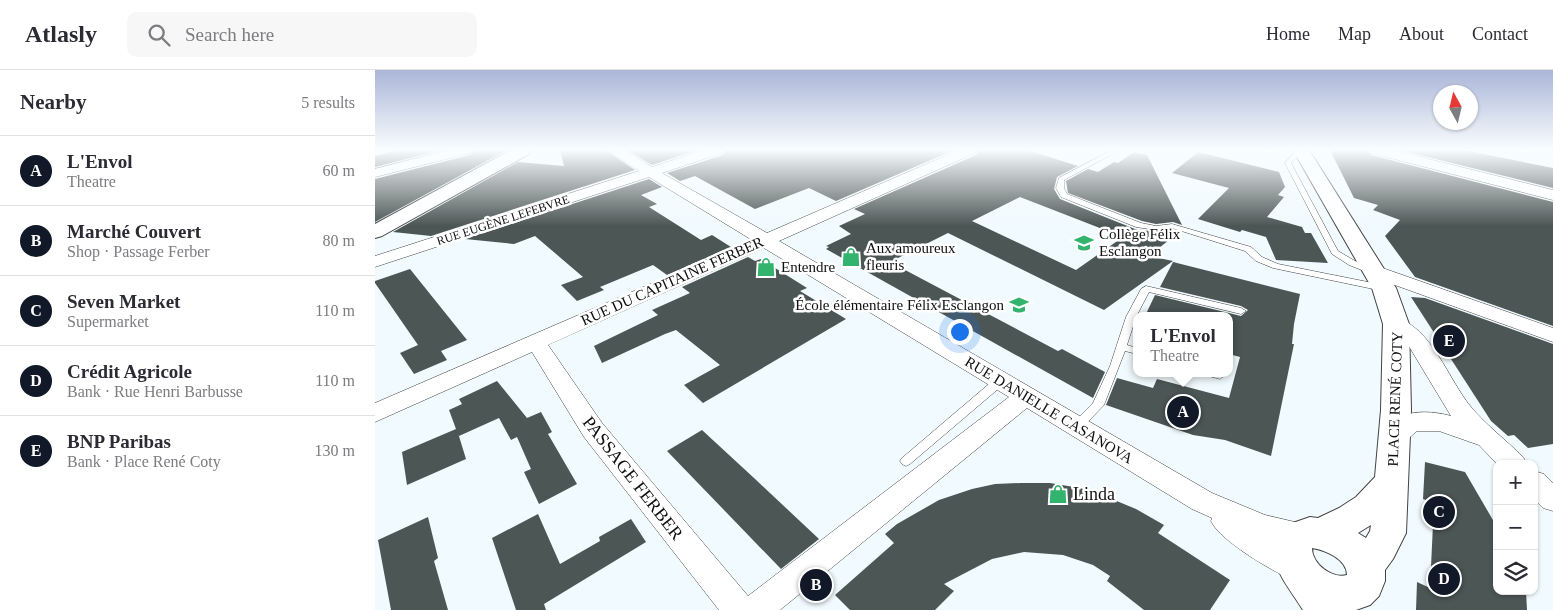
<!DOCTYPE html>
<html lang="en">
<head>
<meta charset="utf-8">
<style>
	:root { --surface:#fff; --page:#f7f7f7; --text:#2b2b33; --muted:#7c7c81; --line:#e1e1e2; --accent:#111827 }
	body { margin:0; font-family:"Times New Roman",serif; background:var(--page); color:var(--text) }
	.controls { position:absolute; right:15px; bottom:15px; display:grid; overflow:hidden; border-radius:10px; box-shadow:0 1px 4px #0004 }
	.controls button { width:45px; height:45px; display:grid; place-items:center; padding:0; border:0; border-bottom:1px solid var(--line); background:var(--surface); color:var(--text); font:25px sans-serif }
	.compass { position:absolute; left:1058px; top:15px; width:45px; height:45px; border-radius:50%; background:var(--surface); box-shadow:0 1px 4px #0004; rotate:352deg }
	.you { position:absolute; left:584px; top:261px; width:18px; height:18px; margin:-12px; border:4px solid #fff; border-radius:50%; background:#1a73e8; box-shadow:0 0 0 8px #1a73e833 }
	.badge { display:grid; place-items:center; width:32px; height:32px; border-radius:50%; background:var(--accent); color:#fff; font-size:16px; font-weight:700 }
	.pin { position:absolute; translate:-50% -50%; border:2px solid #fff; box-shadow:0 1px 5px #0006 }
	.popup { position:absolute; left:758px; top:242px; width:100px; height:65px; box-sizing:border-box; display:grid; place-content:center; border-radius:10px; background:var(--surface); filter:drop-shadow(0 1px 4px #0005); font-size:16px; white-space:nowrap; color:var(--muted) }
	.popup b { font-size:19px; color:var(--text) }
	.popup::after { content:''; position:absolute; left:50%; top:100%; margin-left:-10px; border:10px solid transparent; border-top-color:var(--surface) }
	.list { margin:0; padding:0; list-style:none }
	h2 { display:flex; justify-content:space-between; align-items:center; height:65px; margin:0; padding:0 20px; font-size:21px }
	h2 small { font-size:16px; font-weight:400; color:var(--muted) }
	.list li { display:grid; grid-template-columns:32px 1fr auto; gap:15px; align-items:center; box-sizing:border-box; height:70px; padding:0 20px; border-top:1px solid var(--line) }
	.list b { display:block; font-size:19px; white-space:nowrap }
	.list p { margin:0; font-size:16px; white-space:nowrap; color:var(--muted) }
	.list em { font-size:16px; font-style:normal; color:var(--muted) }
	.icon { flex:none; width:28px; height:28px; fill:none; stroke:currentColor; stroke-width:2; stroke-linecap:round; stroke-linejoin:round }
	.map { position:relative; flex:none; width:1178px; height:540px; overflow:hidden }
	header { display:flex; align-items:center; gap:30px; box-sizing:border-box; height:70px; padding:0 25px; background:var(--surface); border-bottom:1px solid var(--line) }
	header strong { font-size:24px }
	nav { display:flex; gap:28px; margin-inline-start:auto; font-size:18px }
	.search { width:350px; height:45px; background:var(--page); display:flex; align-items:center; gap:12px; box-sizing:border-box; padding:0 18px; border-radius:10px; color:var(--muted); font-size:19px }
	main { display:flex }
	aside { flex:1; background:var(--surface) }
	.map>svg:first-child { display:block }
	.building { fill:#4c5655; fill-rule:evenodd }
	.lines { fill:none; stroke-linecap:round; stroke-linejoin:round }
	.service-casing { stroke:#424242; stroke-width:1 }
	.minor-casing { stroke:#424242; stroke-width:1 }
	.tertiary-casing { stroke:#424242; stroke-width:2 }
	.service { fill:#fff; fill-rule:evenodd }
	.minor { fill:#fff; fill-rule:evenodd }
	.tertiary { fill:#fff; fill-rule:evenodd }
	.labels { text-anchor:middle; stroke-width:5; stroke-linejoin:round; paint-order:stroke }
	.far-street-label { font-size:12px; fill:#0f0f0f; stroke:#fff }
	.poi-label { font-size:15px; fill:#0f0f0f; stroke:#fff; text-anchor:start }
	.street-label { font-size:15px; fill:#0f0f0f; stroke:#fff }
	.near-street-label { font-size:18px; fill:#0f0f0f; stroke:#fff }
	.near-poi-label { font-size:18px; fill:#0f0f0f; stroke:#fff; text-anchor:start }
</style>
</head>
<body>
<header>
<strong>Atlasly</strong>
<div class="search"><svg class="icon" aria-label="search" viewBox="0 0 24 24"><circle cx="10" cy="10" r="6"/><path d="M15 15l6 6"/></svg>Search here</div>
<nav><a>Home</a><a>Map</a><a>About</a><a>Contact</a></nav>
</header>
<main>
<aside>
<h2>Nearby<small>5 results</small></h2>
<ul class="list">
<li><span class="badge">A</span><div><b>L'Envol</b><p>Theatre</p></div><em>60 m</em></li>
<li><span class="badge">B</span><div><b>Marché Couvert</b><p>Shop · Passage Ferber</p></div><em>80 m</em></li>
<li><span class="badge">C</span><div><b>Seven Market</b><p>Supermarket</p></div><em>110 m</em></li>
<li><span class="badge">D</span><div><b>Crédit Agricole</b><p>Bank · Rue Henri Barbusse</p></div><em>110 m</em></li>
<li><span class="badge">E</span><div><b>BNP Paribas</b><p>Bank · Place René Coty</p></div><em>130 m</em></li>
</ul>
</aside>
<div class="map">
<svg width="1178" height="540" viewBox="0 0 1178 540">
	<rect width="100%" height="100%" fill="#f1fafe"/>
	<path class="building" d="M23 80H67L0 97V86Z
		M99 80H132L0 152V109L95 85Z
		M185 80H230L260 100 56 166 18 162 143 92 189 96Z
		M252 80H323L277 95Z
		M351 80H579L461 131 434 118 380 139 320 106 305 111 292 103 348 85Z
		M604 80H652L703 96 682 107 679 119 685 129 760 159 781 162 797 160 804 162 774 186 798 191 729 240 573 163 515 192 683 281 687 279 730 302 718 328 451 179 454 177 451 176 476 164 464 156 490 144 479 139 601 85ZM645 127 748 167 701 200 597 151Z
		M955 80H992L996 85 1178 132V256L1040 207 1010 166 1025 150 998 140 1003 135 979 128Z
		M1024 80H1089L1178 98V118Z
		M759 82 772 85 807 155 798 152 781 154 767 151 693 123 691 111 713 99 723 102 739 92 743 93Z
		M823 82 904 102 910 117 903 125 909 127 892 147 927 157 930 163H936L953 193 901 190 891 167 867 160 865 162 823 149 854 118 797 103Z
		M274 109 287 117 266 125 282 134 274 137 326 170 337 165 356 177 292 205 278 195 225 217 229 220 202 231 186 215 208 207 160 166 139 174 90 169Z
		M373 187 380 191 386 189 432 218 425 221 471 249 328 333 309 315 345 295 301 260 290 264 227 293 219 276 283 245 277 240 315 223 307 217Z
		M798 192 925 224 919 254 917 274H919L896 386 850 370 818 365 731 335 742 308 778 318 782 309 854 328 865 287 854 284V246H770L780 225 866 246 873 240 866 236 785 217Z
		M35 199 92 270 66 281 72 290 39 304 25 283 43 275 0 213V211Z
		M1036 227 1050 228 1178 274V374L1153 378 1139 365 1133 366 1116 351Z
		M122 311 152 348 166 342 177 362 173 364 202 414 164 434 149 402 156 399 142 367 136 370 124 348 84 366 83 363 91 389 32 415 27 382 81 359 74 340 87 334 84 329Z
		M327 360 379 408 444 469 406 499 292 381Z
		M1050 392 1090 402 1122 457V521H1151L1152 540H1041L1042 512 1055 518 1059 433 1048 429Z
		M646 413H675L705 418 732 427 761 439 789 455 783 463 855 510 835 540H769L732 511 735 506 718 495 688 485 649 482 617 489 569 514 579 521 560 540H475L460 525 519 473 510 464 522 454 564 430 597 419 620 414Z
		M163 444 185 494 225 471 224 467 256 449 271 472 169 534 171 540H141L117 468Z
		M53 447 63 488 59 491 73 540H16L3 470Z"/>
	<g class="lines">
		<g class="service-casing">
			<path id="service" d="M737 80H745L689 110V118L692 124 766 153 781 156 797 154 876 177 887 187 903 194 1008 215 1012 218 1008 221 898 198 881 191 870 181 797 158 781 160 761 157 686 127 681 118 684 108Z
				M922 80H928L916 93 963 181 980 191 1000 199 1001 201 1000 203H994L974 195 957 184 910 93Z
				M771 216 866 238 871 241 866 244 774 222 761 247 752 275 762 278V284L750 281 729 335 705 360 701 361 697 360 695 357 697 354 718 333 735 296 751 247 766 219Z
				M833 303H849L850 305 845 309 834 306Z
				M625 307 629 308 630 311 629 314 535 394 531 396 527 394 525 391 527 388 621 308Z"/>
		</g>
		<g class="minor-casing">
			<path id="minor" d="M74 80H97L95 83 0 107V99Z
				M232 80H249L277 97 329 80H349L347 83 287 103 392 163 584 80H602L600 83 404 171 837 423 890 445 937 456 942 465 937 474 927 478 909 474 934 488 938 498 934 508 923 512C901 504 845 471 836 451L837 448 817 439 652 338 405 540H344L209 367 157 282 0 352V333L377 170 274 107 0 197V186L264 101ZM389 178 634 327 373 526 227 353 173 275Z
				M994 80H1017L1178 120V130L996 83Z
				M999 195 1178 258V272L992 205 990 201 992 197Z
				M1021 248C1056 256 1074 311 1096 337 1111 355 1131 370 1148 387L1152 394H1122L1104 375 1064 361H1042L1035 367 1028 381 1019 384 1010 381 1006 374C1009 368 1011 361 1015 356 1028 338 1058 341 1076 346L1032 273 1011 254 1014 250Z
				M1159 401 1169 404 1178 413V441L1168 438 1159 429Z"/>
		</g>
		<g class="tertiary-casing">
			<path id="tertiary" d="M136 80H156L154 84 7 166 0 168V154Z
				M918 80H934L1021 218 1034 254 1036 340 1031 463 1018 489 1010 500V511L1004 526 995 535 981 540H928C909 509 886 490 912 455L935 447 943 448 964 438 981 427 1000 407 1006 340 1008 254 997 218ZM996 455 995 461 991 468 983 463ZM937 478C950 480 972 489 972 505 957 509 937 494 937 478Z"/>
		</g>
		<use href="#service" class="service"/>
		<use href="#minor" class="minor"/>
		<use href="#tertiary" class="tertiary"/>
	</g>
	<linearGradient id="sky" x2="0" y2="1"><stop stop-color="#abb6d8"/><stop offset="0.51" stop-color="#f9fdff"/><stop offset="1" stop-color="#f9fdff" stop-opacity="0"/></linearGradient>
	<rect width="1178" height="156" fill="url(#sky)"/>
	<defs>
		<g id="school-bare" transform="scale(1.5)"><path d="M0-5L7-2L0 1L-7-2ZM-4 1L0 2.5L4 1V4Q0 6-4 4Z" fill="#32b36e" stroke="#fff" stroke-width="2.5" paint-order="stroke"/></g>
		<g id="shop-bare" transform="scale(1.5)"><path d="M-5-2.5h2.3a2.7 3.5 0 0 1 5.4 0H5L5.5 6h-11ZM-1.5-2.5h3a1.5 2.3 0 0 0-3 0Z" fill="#32b36e" stroke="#fff" stroke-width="2.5" paint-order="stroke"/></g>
	</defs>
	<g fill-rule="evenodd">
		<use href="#school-bare" x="709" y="173"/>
		<use href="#shop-bare" x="476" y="187"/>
		<use href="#shop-bare" x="391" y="197"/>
		<use href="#school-bare" x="644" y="235"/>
		<use href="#shop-bare" x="683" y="424"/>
	</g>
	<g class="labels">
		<g class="far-street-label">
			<text transform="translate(128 150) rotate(-18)" y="4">RUE EUGÈNE LEFEBVRE</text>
		</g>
		<g class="poi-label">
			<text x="724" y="169">Collège Félix<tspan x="724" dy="17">Esclangon</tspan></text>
			<text x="491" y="183">Aux amoureux<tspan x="491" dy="17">fleuris</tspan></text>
			<text x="406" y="202">Entendre</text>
			<text x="629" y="240" text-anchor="end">École élémentaire Félix Esclangon</text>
		</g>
		<g class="street-label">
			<text transform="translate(297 211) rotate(-24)" y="5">RUE DU CAPITAINE FERBER</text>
			<text transform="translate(1020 329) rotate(-88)" y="5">PLACE RENÉ COTY</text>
			<text transform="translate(674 340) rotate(31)" y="5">RUE DANIELLE CASANOVA</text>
		</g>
		<g class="near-street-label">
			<text transform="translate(258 408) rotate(52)" y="6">PASSAGE FERBER</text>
		</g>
		<g class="near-poi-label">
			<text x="698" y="430">Linda</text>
		</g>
	</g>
</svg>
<div class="controls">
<button>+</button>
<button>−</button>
<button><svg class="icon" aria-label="layers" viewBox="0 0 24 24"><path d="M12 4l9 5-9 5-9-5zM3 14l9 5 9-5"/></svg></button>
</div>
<svg class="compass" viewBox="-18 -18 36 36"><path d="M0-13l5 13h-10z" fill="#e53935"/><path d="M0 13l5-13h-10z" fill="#7c7c81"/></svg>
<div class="you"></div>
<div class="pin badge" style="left:808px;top:342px">A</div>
<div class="popup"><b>L'Envol</b>Theatre</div>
<div class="pin badge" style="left:441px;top:515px">B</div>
<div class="pin badge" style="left:1064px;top:442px">C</div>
<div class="pin badge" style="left:1069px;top:509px">D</div>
<div class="pin badge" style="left:1074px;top:271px">E</div>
</div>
</main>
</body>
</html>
